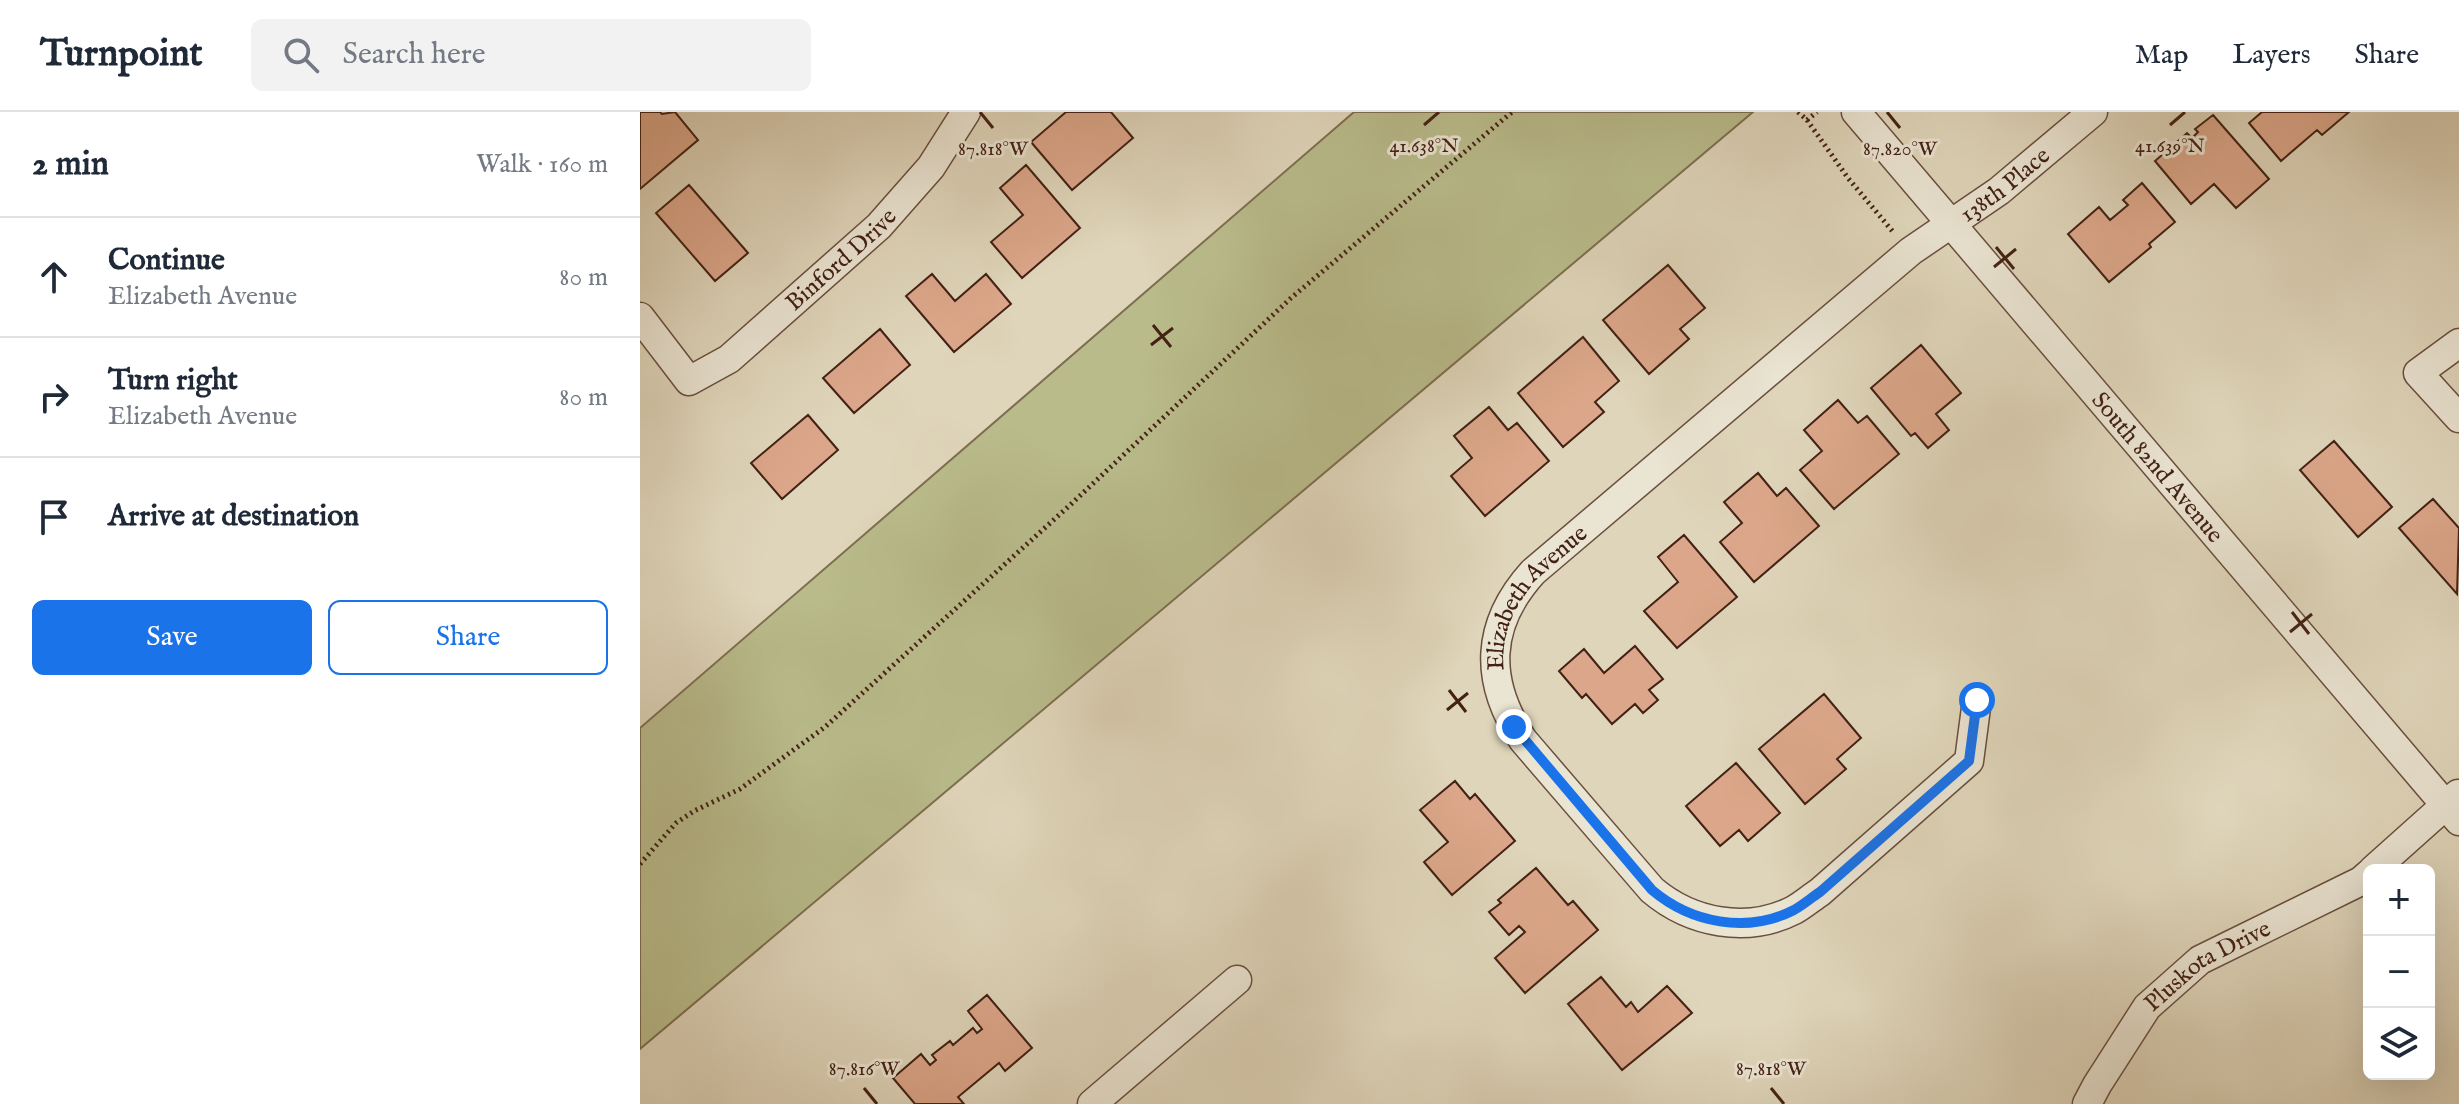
<!DOCTYPE html>
<html lang="en">
<head>
<meta charset="utf-8">
<style>
	:root { --surface:#fff; --page:#f2f2f3; --text:#1f2937; --muted:#747a83; --line:#e0e1e3; --accent:#1a73e8 }
	body { margin:0; font-family:"IM FELL English",serif; background:var(--page); color:var(--text) }
	.controls { position:absolute; right:24px; bottom:24px; display:grid; overflow:hidden; border-radius:12px; box-shadow:0 8px 32px #0002 }
	.controls button { width:72px; height:72px; display:grid; place-items:center; padding:0; border:0; border-bottom:2px solid var(--line); background:var(--surface); color:var(--text); font:40px sans-serif }
	.stop { position:absolute; width:24px; height:24px; margin:-18px; border:6px solid #1a73e8; border-radius:50%; background:#fff }
	.stop.end { background:#1a73e8; border-color:#fff; box-shadow:0 2px 8px #0008 }
	.list { margin:0; padding:0; list-style:none }
	h2 { display:flex; justify-content:space-between; align-items:center; height:104px; margin:0; padding:0 32px; font-size:34px }
	h2 small { font-size:26px; font-weight:400; color:var(--muted) }
	.list li { display:grid; grid-template-columns:52px 1fr auto; gap:24px; align-items:center; box-sizing:border-box; height:120px; padding:0 32px; border-top:2px solid var(--line) }
	.list b { display:block; font-size:30px; white-space:nowrap }
	.list p { margin:0; font-size:26px; white-space:nowrap; color:var(--muted) }
	.list em { font-size:26px; font-style:normal; color:var(--muted) }
	.actions { display:flex; gap:16px; padding:24px 32px }
	.actions a { flex:1; padding:18px 0; border:2px solid var(--accent); border-radius:12px; text-align:center; font-size:28px; color:var(--accent) }
	.actions .main { background:var(--accent); color:#fff }
	.icon { flex:none; width:44px; height:44px; fill:none; stroke:currentColor; stroke-width:2; stroke-linecap:round; stroke-linejoin:round }
	.map { position:relative; flex:none; width:1819px; height:992px; overflow:hidden }
	header { display:flex; align-items:center; gap:48px; box-sizing:border-box; height:112px; padding:0 40px; background:var(--surface); border-bottom:2px solid var(--line) }
	header strong { font-size:38px }
	nav { display:flex; gap:44px; margin-inline-start:auto; font-size:28px }
	.search { width:560px; height:72px; background:var(--page); display:flex; align-items:center; gap:20px; box-sizing:border-box; padding:0 28px; border-radius:12px; color:var(--muted); font-size:30px }
	main { display:flex }
	aside { flex:1; background:var(--surface) }
	.map>svg:first-child { display:block }
	.green { fill:#b9bb8b; stroke:#7e6e50; stroke-width:2 }
	.building { fill:#dba689; stroke:#432114; stroke-width:2 }
	.lines { fill:none; stroke-linecap:round; stroke-linejoin:round }
	.minor-casing { stroke:#6a4e3e; stroke-width:31 }
	.path { stroke:#432114; stroke-width:5; stroke-dasharray:2 4; stroke-linecap:butt }
	.minor { stroke:#eae4d2; stroke-width:28 }
	.route { stroke:#1a73e8; stroke-width:10 }
	.ticks { fill:none; stroke:#432114; stroke-width:3 }
	.labels { text-anchor:middle; stroke-width:6; stroke-linejoin:round; paint-order:stroke }
	.street-label { font-size:24px; fill:#432114; stroke:#eae4d2 }
	.ticks-label { font-size:20px; text-anchor:middle; fill:#432114; stroke:#eae4d2; stroke-width:6; stroke-linejoin:round; paint-order:stroke }
</style>
</head>
<body>
<header>
<strong>Turnpoint</strong>
<div class="search"><svg class="icon" aria-label="search" viewBox="0 0 24 24"><circle cx="10" cy="10" r="6"/><path d="M15 15l6 6"/></svg>Search here</div>
<nav><a>Map</a><a>Layers</a><a>Share</a></nav>
</header>
<main>
<aside>
<h2>2 min<small>Walk · 160 m</small></h2>
<ul class="list">
<li><svg class="icon" aria-label="ahead" viewBox="0 0 24 24"><path d="M12 20V5M6 11l6-6 6 6"/></svg><div><b>Continue</b><p>Elizabeth Avenue</p></div><em>80 m</em></li>
<li><svg class="icon" aria-label="right" viewBox="0 0 24 24"><path d="M7 20v-9h11M14 6l5 5-5 5"/></svg><div><b>Turn right</b><p>Elizabeth Avenue</p></div><em>80 m</em></li>
<li><svg class="icon" aria-label="arrive" viewBox="0 0 24 24"><path d="M6 21V4h12l-3 4 3 4H6"/></svg><div><b>Arrive at destination</b></div></li>
</ul>
<div class="actions"><a class="main">Save</a><a>Share</a></div>
</aside>
<div class="map">
<svg width="1819" height="992" viewBox="0 0 1819 992">
	<rect width="100%" height="100%" fill="#dfd5ba"/>
	<filter id="stains"><feTurbulence type="fractalNoise" baseFrequency=".0025" numOctaves="4"/><feColorMatrix values="0 0 0 0 .2 0 0 0 0 .09 0 0 0 0 .02 0 0 0 .5 -.17"/></filter>
	<radialGradient id="worn" r=".72"><stop offset=".6" stop-color="#630" stop-opacity="0"/><stop offset="1" stop-color="#630" stop-opacity=".3"/></radialGradient>
	<path class="green" d="M714 0H1113L0 937V616Z"/>
	<path class="building" d="M0 0H20L22 2 35 0 58 28 0 77Z
		M426 0H471L493 26 432 78 391 30Z
		M1622 0H1709L1682 23 1677 18 1641 49 1609 11Z
		M1573 3 1629 67 1596 96 1574 72 1551 92 1515 49 1547 21 1552 26 1558 20 1555 17Z
		M386 53 440 116 382 166 351 130 383 103 360 76Z
		M1502 71 1535 110 1509 132 1511 135 1469 170 1428 122 1459 95 1470 108 1488 93 1483 88Z
		M49 73 108 141 75 169 16 101Z
		M1028 153 1065 196 1040 217 1049 227 1009 262 963 208Z
		M292 162 315 189 346 162 371 192 314 240 266 184Z
		M240 217 270 253 214 301 183 266Z
		M943 225 979 269 955 290 964 300 923 335 878 281Z
		M1281 233 1321 281 1296 302 1309 318 1288 336 1275 321 1271 324 1231 276Z
		M1198 288 1218 311 1227 304 1259 342 1194 397 1160 358 1182 339 1164 318Z
		M849 295 868 318 877 311 909 349 845 404 811 364 832 346 814 324Z
		M168 303 198 338 142 387 111 351Z
		M1694 329 1752 395 1718 425 1660 358Z
		M1118 361 1137 384 1146 376 1179 414 1114 470 1080 430 1102 411 1084 390Z
		M1793 387 1819 416 1817 482 1759 416Z
		M1044 423 1097 485 1037 536 1004 499 1038 470 1018 445Z
		M995 534 1023 567 1009 578 1018 588 1003 601 995 592 972 612 946 582 942 586 919 559 944 537 964 561Z
		M1184 582 1221 626 1197 647 1206 657 1165 692 1119 637Z
		M1096 651 1140 701 1108 729 1099 718 1080 734 1046 694Z
		M815 669 830 687 835 682 875 729 812 783 784 750 808 730 780 698Z
		M896 756 928 793 933 789 958 818 885 881 855 846 885 820 879 814 869 823 849 800 861 791 858 788Z
		M961 865 986 895 991 890 998 900 1027 874 1052 901 982 958 928 892Z
		M347 883 392 936 365 959 359 951 318 985 324 992H275L253 966 281 942 290 953 296 948 292 943 310 929 313 933 333 916 337 921 342 917 328 899Z"/>
	<g class="lines">
		<g class="minor-casing">
			<g id="minor">
				<path id="s1" d="M1216 0 1819 709"/>
				<path id="s2" d="M0 205 49 269 89 247 239 114 291 55 326 0"/>
				<path d="M1819 231 1778 261 1819 306"/>
				<path id="s3" d="M1337 588 1329 649 1180 780C1171 786 1163 793 1154 798 1107 822 1051 811 1012 778L883 628C844 569 845 513 893 460L1271 139 1359 79 1453 0"/>
				<path d="M1733 758 1818 682"/>
				<path d="M452 992 597 868"/>
				<path id="s4" d="M1447 992 1457 973 1507 895 1560 848 1721 769 1729 762"/>
			</g>
		</g>
		<path class="path" d="M1158 0 1167 8 1177 0
			M1167 8 1208 66 1254 121
			M0 752 36 711 54 699 100 677 185 615 429 394 651 186 872 0"/>
		<use href="#minor" class="minor"/>
	</g>
	<g class="lines">
		<path class="route" d="M874 615 1012 778C1051 811 1107 822 1154 798 1163 793 1171 786 1180 780L1329 649 1337 588"/>
	</g>
	<path class="ticks" d="M340 0 353 16M1247 0 1260 16M784 13 799 0M1530 13 1545 0M1356 135 1374 157M1354 155 1376 137M513 213 531 235M511 233 533 216M1652 500 1669 522M1650 520 1672 502M809 578 826 600M807 598 828 581M224 976 237 992M1131 976 1144 992"/>
	<g class="labels">
		<g class="street-label">
			<text dy="8" stroke="none"><textPath href="#s3" startOffset="1436">138th Place</textPath></text>
			<text dy="8" stroke="none"><textPath href="#s2" startOffset="276">Binford Drive</textPath></text>
			<text dy="8" stroke="none"><textPath href="#s1" startOffset="466">South 82nd Avenue</textPath></text>
			<text dy="8" stroke="none"><textPath href="#s3" startOffset="804">Elizabeth Avenue</textPath></text>
			<text dy="8" stroke="none"><textPath href="#s4" startOffset="188">Pluskota Drive</textPath></text>
		</g>
	</g>
	<g class="ticks-label">
		<text x="1530" y="40">41.639°N</text>
		<text x="784" y="40">41.638°N</text>
		<text x="1260" y="43">87.820°W</text>
		<text x="353" y="43">87.818°W</text>
		<text x="224" y="963">87.816°W</text>
		<text x="1131" y="963">87.818°W</text>
	</g>
	<rect width="100%" height="100%" filter="url(#stains)"/>
	<rect width="100%" height="100%" fill="url(#worn)"/>
</svg>
<div class="controls">
<button>+</button>
<button>−</button>
<button><svg class="icon" aria-label="layers" viewBox="0 0 24 24"><path d="M12 4l9 5-9 5-9-5zM3 14l9 5 9-5"/></svg></button>
</div>
<div class="stop" style="left:1337px;top:588px"></div>
<div class="stop end" style="left:874px;top:615px"></div>
</div>
</main>
</body>
</html>
